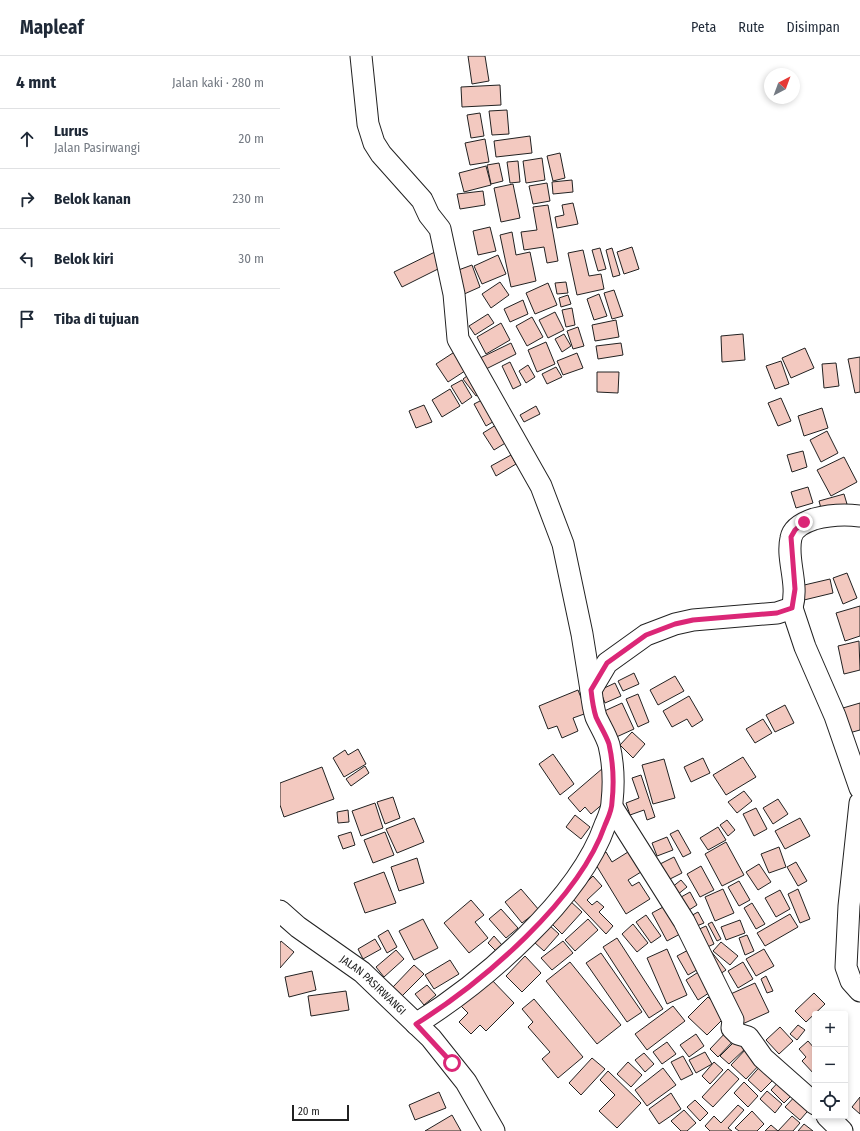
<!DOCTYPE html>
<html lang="id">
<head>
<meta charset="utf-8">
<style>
	:root { --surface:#fff; --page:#f6f6f7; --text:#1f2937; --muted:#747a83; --line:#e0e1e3 }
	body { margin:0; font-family:"Fira Sans Condensed",sans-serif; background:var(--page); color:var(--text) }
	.controls { position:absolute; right:12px; bottom:12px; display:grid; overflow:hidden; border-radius:4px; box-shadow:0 2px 6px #0003 }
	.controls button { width:36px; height:36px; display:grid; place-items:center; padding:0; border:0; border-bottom:1px solid var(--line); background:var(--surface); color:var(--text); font:20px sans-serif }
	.compass { position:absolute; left:484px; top:12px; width:36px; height:36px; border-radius:50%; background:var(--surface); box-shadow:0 2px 6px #0003; rotate:41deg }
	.scale { position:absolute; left:12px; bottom:10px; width:57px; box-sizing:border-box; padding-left:4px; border:2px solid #222; border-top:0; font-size:11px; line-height:14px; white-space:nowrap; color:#222; -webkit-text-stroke:3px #fff; paint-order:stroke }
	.stop { position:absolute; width:12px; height:12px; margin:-9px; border:3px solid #db2777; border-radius:50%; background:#fff }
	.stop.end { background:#db2777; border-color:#fff; box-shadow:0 1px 4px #0008 }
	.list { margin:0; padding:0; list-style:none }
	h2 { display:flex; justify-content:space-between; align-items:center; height:52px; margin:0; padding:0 16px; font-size:17px }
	h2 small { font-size:13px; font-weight:400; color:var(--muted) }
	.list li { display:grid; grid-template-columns:26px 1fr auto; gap:12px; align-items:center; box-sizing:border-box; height:60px; padding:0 16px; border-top:1px solid var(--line) }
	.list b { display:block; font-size:15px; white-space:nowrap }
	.list p { margin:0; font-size:13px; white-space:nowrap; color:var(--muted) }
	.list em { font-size:13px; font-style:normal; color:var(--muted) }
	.icon { flex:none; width:22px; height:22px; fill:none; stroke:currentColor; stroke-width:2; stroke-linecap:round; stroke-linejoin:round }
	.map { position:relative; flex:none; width:580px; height:1075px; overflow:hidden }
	header { display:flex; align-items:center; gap:24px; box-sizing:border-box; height:56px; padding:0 20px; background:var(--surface); border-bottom:1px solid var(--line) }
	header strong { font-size:19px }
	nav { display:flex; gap:22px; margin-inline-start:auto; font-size:14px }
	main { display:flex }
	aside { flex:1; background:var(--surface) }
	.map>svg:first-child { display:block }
	.building { fill:#f3c9c0; stroke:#222 }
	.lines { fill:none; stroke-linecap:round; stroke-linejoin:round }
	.minor-casing { stroke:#222; stroke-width:23 }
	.minor { stroke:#fff; stroke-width:21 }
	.route { stroke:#db2777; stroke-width:5 }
	.labels { text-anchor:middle; stroke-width:3; stroke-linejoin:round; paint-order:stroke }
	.street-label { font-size:11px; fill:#222; stroke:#fff }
</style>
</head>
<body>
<header>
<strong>Mapleaf</strong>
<nav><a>Peta</a><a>Rute</a><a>Disimpan</a></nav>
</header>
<main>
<aside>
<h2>4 mnt<small>Jalan kaki · 280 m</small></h2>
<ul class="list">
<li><svg class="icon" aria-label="ahead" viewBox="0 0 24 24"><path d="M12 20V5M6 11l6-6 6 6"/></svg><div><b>Lurus</b><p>Jalan Pasirwangi</p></div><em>20 m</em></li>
<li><svg class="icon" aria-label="right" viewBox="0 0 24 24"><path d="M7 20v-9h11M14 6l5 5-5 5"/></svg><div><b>Belok kanan</b></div><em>230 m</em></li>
<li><svg class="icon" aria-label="left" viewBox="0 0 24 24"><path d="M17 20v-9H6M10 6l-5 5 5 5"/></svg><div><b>Belok kiri</b></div><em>30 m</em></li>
<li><svg class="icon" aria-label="arrive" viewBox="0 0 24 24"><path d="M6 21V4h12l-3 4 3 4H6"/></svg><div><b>Tiba di tujuan</b></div></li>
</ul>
</aside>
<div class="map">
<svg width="580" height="1075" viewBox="0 0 580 1075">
	<rect width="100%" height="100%" fill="#fff"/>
	<path class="building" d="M188 0H205L209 25 192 28Z
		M220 29 221 49 182 51 181 31Z
		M227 54 229 78 212 79 209 55Z
		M200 57 204 80 191 82 187 59Z
		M250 80 252 97 216 101 214 85Z
		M205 83 209 106 190 109 185 87Z
		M280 97 285 122 273 125 267 100Z
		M262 102 265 124 246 127 243 105Z
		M238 105 240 126 230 127 227 106Z
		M219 107 223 125 211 128 207 109Z
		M206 110 211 129 184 136 179 117Z
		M292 124 293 136 273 138 272 126Z
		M267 127 270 145 253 148 249 130Z
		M233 128 240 162 221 166 214 132Z
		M203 135 205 149 180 153 177 138Z
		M293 147 298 168 277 172 275 161 284 159 282 149Z
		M268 149 278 205 267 207 264 191 244 194 241 176 257 174 253 151Z
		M210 171 216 195 198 199 193 175Z
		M232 176 236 199 250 196 256 225 231 231 220 179Z
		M352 191 359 213 344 218 337 196Z
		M320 192 326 213 318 215 312 194Z
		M332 192 340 219 333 221 326 194Z
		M159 194 166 209 122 231 114 216Z
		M303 194 309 220 321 218 324 233 297 239 288 197Z
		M218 199 226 218 202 228 194 210Z
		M192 209 200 231 182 239 173 216Z
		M220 226 229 239 211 252 202 238Z
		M286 226 288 237 277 238 275 227Z
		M268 227 277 249 255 258 246 237Z
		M334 234 343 260 332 263 324 237Z
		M319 238 327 260 314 264 307 243Z
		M288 239 291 248 281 251 279 242Z
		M243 244 248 258 230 266 224 253Z
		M292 252 295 269 286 271 282 254Z
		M275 256 284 274 268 282 259 264Z
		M208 258 214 267 195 279 189 270Z
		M252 261 263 281 247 290 236 270Z
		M336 264 339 281 315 285 312 269Z
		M221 267 230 284 206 298 197 281Z
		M298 271 304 290 293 293 287 275Z
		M284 278 291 290 282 296 275 283Z
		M463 278 465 304 442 306 441 280Z
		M266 286 275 308 257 316 248 294Z
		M231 287 236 298 204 314 198 303Z
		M341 287 343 299 318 303 316 290Z
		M525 292 534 312 511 322 502 302Z
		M179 293 191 311 168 326 156 308Z
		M297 297 303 312 283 319 277 305Z
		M580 301V336L575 337 568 303Z
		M501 305 509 328 495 333 486 310Z
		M230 306 241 329 233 333 222 310Z
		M556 307 559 330 544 332 542 308Z
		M248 309 255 321 246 327 239 315Z
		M276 311 282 321 267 328 262 318Z
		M317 316H339L338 337 317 336Z
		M191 317 204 335 196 340 183 323Z
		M182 324 192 341 182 348 171 330Z
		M170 333 180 350 162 361 152 344Z
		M501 342 511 365 498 370 488 347Z
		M204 343 216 364 206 370 194 348Z
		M144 349 152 366 136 372 129 355Z
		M256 350 260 358 244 366 240 359Z
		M542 352 548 372 524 380 518 360Z
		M216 369 227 386 214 394 203 377Z
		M547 375 558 397 541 406 530 384Z
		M523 395 527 411 512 416 507 399Z
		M231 399 236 408 216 420 211 410Z
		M564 401 577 426 551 440 537 414Z
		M528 431 533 447 516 452 511 436Z
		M564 438 567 448 542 456 539 445Z
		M567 517 577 542 563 548 553 522Z
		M550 523 553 537 524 544 520 530Z
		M580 550V580L565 585 556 557Z
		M579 585 580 614 564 618 558 590Z
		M354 617 359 628 343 635 338 625Z
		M395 620 404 635 378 649 370 634Z
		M335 627 341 640 325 647 320 634Z
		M298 634 307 657 293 662 298 675 282 682 277 670 268 673 259 650Z
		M358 638 369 666 358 671 346 643Z
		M409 640 423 664 412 671 407 663 392 671 383 655Z
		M342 647 354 673 332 683 320 657Z
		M580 647V674L569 677 563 652Z
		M505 649 514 667 495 676 486 659Z
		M483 663 492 677 475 687 466 673Z
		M352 676 365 688 353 702 340 689Z
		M78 693 86 708 64 721 53 702 65 694 68 699Z
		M273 698 294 728 280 739 259 708Z
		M463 701 476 721 446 739 433 719Z
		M423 702 430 717 411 726 404 711Z
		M384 703 395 742 373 748 362 709Z
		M85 710 89 717 71 730 66 723Z
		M42 711 54 743 4 761 0 749V727Z
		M323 712 331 734 325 746 311 758 305 751 300 756 288 742Z
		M361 719 375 761 367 764 364 754 350 759 346 747 359 742 352 722Z
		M464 735 472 745 457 757 448 746Z
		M113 741 120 762 105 768 97 746Z
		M498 743 508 758 493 768 483 752Z
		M95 747 103 772 81 780 72 755Z
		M476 752 487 773 474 780 463 758Z
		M68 754 69 766 58 767 57 756Z
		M295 759 310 771 301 783 286 771Z
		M134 762 144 786 117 797 106 773Z
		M520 762 530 780 505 793 495 775Z
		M447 764 455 774 448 780 440 769Z
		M438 771 446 784 428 794 420 782Z
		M398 774 411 797 403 801 390 778Z
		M71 776 75 789 63 793 58 780Z
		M105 776 114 799 93 807 84 784Z
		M387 781 393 794 377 800 372 787Z
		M446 786 464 819 442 830 425 798Z
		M499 791 506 811 489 817 481 798Z
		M326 796 332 806 348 796 361 816 348 824 352 830 359 826 370 843 346 858 313 804Z
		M394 801 402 817 386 825 378 809Z
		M137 802 144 827 119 835 111 811Z
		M516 806 527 825 518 830 507 811Z
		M479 808 491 826 478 834 466 816Z
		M421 810 434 834 420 841 407 818Z
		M104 816 116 847 85 857 74 827Z
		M313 820 322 830 307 844 312 849 317 845 324 851 319 856 333 870 326 878 291 841Z
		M401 824 407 831 397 839 391 832Z
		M459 825 470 844 459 850 448 831Z
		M241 833 259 854 242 867 225 846Z
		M443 833 454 857 435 865 425 841Z
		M518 833 530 863 520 867 508 838Z
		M500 834 510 853 496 861 485 842Z
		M410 836 417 849 401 859 394 845Z
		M191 844 204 859 195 866 208 882 189 897 164 867Z
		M289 844 302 856 282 878 270 866Z
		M472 847 485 868 476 873 464 852Z
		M385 850 400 878 387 885 372 857Z
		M221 853 238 872 226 882 209 863Z
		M418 856 424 867 412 872 407 862Z
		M510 858 518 871 485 890 477 877Z
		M366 859 381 880 371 887 356 866Z
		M143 863 158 892 134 904 119 875Z
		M308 863 318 874 295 895 285 884Z
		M460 864 465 877 446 884 441 871Z
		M432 866 441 883 437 885 428 868Z
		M353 868 368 887 357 896 342 878Z
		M269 869 279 878 264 895 254 886Z
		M426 870 434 888 423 893 415 875Z
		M108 874 117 891 107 897 98 880Z
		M467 879 474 895 465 899 459 882Z
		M214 880 222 889 216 895 208 887Z
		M337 882 383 953 369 962 323 891Z
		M95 883 101 893 83 903 78 893Z
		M1 885 14 896 0 912V887Z
		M283 885 293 897 272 914 261 902Z
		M441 886 458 900 450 909 433 895Z
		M412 892 422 911 408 919 397 900Z
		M387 893 407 939 387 948 367 902Z
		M484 893 494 910 476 920 466 903Z
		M116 894 124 903 104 921 96 911Z
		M430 894 446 914 440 918 424 898Z
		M321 897 362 956 347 966 306 907Z
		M245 900 261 917 242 936 226 920Z
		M170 904 179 918 154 933 145 919Z
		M290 906 341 969 317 988 266 925Z
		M463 906 473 923 458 932 448 915Z
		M134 909 144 918 122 940 113 931Z
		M32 915 36 934 9 941 5 921Z
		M420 915 432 935 418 944 406 924Z
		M486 920 493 935 487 937 481 923Z
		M209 921 234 947 206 975 200 969 191 978 179 966 188 957 180 949Z
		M475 927 489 956 458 970 444 941Z
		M147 929 156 939 144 949 135 938Z
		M66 935 69 954 31 960 28 940Z
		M534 937 545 948 526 966 515 955Z
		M428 941 447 959 427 979 408 961Z
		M254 943 303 1001 278 1022 262 1003 270 996 248 971 253 966 242 953Z
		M393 950 405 965 367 994 355 978Z
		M518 969 525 974 517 984 510 978Z
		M500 971 513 985 499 998 486 984Z
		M448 974 456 982 438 1001 430 993Z
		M416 978 424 990 409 1001 400 989Z
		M458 982 466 992 449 1008 440 1000Z
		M528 985 535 993V1019L522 1005 526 1001 519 993Z
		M387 986 396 998 382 1008 373 996Z
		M467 992 482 1006 466 1023 451 1009Z
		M425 996 432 1008 416 1017 409 1004Z
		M364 997 374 1008 365 1016 355 1004Z
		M403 1000 413 1018 401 1024 391 1006Z
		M312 1002 325 1013 301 1039 289 1027Z
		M348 1006 362 1019 351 1031 337 1018Z
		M434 1006 443 1014 430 1028 422 1020Z
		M484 1006 498 1019 481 1036 468 1024Z
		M383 1012 396 1029 367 1050 355 1034Z
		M448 1013 459 1023 433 1051 422 1041Z
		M328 1015 361 1047 337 1072 319 1055 335 1039 320 1024Z
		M502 1022 516 1035 504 1047 491 1034Z
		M464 1026 478 1040 468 1051 454 1037Z
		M487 1035 502 1048 495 1057 480 1043Z
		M159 1036 166 1052 135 1064 129 1049Z
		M519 1036 533 1049 520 1064 505 1051Z
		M391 1037 401 1053 379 1068 369 1053Z
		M580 1041V1058L572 1051Z
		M415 1044 428 1057 420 1065 407 1051Z
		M458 1049 464 1054 448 1072 452 1075H430L425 1070 434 1060 441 1067Z
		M404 1054 416 1067 407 1075H401L391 1065Z
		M472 1055 484 1068 477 1075H459L455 1072Z
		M172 1059 181 1075H145Z
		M512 1060 520 1067 513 1075H498Z
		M524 1068 533 1075H518Z
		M491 1069 498 1075H485Z"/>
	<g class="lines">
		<g class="minor-casing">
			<g id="minor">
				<path d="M81 0 88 68 94 87 101 98 142 144 149 159 160 173 174 238 178 283 261 430 283 488 302 578 311 634"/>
				<path d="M512 552 525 591 555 660 580 732"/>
				<path d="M580 747 569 850 566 911 571 925 580 935"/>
				<path d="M332 751 404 865 453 964 452 972 458 978 468 981 483 1002 535 1048"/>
				<path id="s1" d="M0 855 18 871 82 916 151 982 186 1026 214 1075"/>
				<path d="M136 968C203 926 299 844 325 769 328 762 332 754 332 746 334 728 333 706 329 689 326 679 320 670 316 661 313 652 312 643 311 634L327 607 366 579 395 568 413 564 497 557 512 552C519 527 506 504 511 482 513 471 525 466 534 463 549 459 564 458 580 460"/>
				<path d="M547 1060 562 1075"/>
			</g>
		</g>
		<use href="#minor" class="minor"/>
	</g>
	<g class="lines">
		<path class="route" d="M172 1007 136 968C203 926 299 844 325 769 328 762 332 754 332 746 334 728 333 706 329 688 326 679 320 670 316 661 313 652 312 643 311 634L327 607 366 579 395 568 413 564 497 557 512 552 515 533 511 481 515 474 524 466"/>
	</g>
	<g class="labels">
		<g class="street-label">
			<text dy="4" stroke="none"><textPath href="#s1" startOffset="119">JALAN PASIRWANGI</textPath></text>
		</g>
	</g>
</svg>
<div class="controls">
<button>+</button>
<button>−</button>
<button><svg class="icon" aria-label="locate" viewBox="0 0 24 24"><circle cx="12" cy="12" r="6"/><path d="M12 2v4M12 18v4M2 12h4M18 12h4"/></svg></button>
</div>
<svg class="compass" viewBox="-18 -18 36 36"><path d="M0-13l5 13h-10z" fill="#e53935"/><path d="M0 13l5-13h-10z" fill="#747a83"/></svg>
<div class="scale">20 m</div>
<div class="stop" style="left:172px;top:1007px"></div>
<div class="stop end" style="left:524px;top:466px"></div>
</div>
</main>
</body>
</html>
